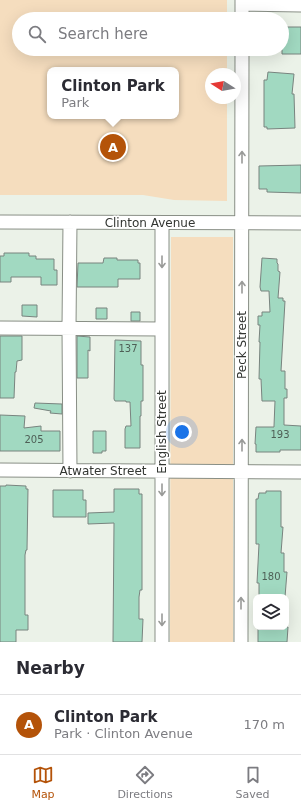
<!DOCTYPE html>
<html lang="en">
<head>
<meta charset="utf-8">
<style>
	:root { --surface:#fff; --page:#f2f2f3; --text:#2b2b33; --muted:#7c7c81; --line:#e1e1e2; --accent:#b45309 }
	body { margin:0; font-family:"DejaVu Sans",sans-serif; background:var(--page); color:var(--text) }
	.controls { position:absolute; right:12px; bottom:12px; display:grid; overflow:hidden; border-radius:8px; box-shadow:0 4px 16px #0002 }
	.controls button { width:36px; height:36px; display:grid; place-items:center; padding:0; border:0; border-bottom:1px solid var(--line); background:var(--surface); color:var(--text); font:20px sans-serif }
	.compass { position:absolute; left:205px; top:68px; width:36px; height:36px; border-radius:50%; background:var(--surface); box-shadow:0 4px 16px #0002; rotate:281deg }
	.you { position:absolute; left:182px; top:432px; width:14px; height:14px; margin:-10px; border:3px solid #fff; border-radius:50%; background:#1a73e8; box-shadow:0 0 0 6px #1a73e833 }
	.badge { display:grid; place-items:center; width:26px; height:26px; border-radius:50%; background:var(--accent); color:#fff; font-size:13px; font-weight:700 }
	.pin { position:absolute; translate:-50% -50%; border:2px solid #fff; box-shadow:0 1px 4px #0006 }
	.popup { position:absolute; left:47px; top:67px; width:132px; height:52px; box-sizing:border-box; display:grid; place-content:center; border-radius:8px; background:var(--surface); filter:drop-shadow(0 1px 3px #0005); font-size:13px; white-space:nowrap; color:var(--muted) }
	.popup b { font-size:15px; color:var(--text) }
	.popup::after { content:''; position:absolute; left:50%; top:100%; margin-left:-8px; border:8px solid transparent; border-top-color:var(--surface) }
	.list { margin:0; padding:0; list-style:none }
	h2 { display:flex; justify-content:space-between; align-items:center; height:52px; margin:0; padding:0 16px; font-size:17px }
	h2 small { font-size:13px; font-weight:400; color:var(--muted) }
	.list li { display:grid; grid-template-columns:26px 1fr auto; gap:12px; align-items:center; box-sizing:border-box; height:60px; padding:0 16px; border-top:1px solid var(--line) }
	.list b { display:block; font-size:15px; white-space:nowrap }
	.list p { margin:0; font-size:13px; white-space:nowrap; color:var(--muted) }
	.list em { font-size:13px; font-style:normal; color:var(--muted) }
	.icon { flex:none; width:22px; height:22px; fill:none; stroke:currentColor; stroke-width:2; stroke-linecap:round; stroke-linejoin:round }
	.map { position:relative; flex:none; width:301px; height:642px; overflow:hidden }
	.search { position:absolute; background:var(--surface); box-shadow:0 4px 16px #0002; left:12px; right:12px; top:12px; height:44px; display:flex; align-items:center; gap:10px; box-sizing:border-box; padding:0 14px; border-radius:22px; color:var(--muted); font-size:15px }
	.sheet { height:112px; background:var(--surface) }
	nav { display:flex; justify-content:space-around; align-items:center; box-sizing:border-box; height:56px; border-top:1px solid var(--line); background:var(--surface); font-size:11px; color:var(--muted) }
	nav a { display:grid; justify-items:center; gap:2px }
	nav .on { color:var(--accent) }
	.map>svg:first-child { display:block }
	.green { fill:#f5ddbe; fill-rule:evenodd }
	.building { fill:#a1d9c1; stroke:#79847f }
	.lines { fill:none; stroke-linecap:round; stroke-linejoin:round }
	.minor-casing { stroke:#898f86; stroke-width:15 }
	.minor { stroke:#fff; stroke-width:13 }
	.oneway { stroke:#999a98 }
	.labels { text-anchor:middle; stroke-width:3; stroke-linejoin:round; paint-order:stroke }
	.number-label { font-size:10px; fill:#4e5f56 }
	.street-label { font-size:12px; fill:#333632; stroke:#fff }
</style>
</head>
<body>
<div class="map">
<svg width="301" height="642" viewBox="0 0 301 642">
	<rect width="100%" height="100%" fill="#ebf2e8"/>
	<path class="green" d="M0 0H227V19H19V49H227V74H211V98H227V201L174 200 143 195H0ZM50 70H176V116H50Z
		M171 237H233V642H170Z"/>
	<path class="building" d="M282 27H301V54H282Z
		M268 72 294 74 292 94H294L295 128 267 129V127H264V80H267Z
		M301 165V193L267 192V189H259V166Z
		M4 253H29V256H36V259H54V270H57V285H41V277H11V282H0V256H4Z
		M104 258H117V260H138V263H140V279H118V287H77L78 263H103Z
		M262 258 277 259V263L278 264V271L280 272 278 298H283V301H285L281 371H285V389H287V398H284V425L301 426V450H280V452H256V444H255L256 427H274V426L275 401H262L261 379H259L260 342H259L260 325H258V316H262V312H270L269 291H261L260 287Z
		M22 305H37V317L22 316Z
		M96 308H107V319H96Z
		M131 312H140V321H131Z
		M0 336H22V360L17 361 16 372H15L14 398H0Z
		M77 336 90 337V351L88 350V378H77Z
		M115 340 141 341V365H143V401H141V416H140V448H125V429L126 426H131L130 402H126V401H115L114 399Z
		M35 403 62 404V414L50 413 51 411 34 408Z
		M0 415 25 416 24 428 41 426V431H60V451H0Z
		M93 431H106V451H102V453H93Z
		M6 485 26 486V489H28L27 550H26L25 555V615H28V630H16V642H0V486H6Z
		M114 489H139V494H142V590H140L139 597V619H143L142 642H113L114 523 88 524V513L114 512Z
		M53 490H83V500H86V517H53Z
		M266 491H281V527H283L281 553H284V572H287L285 597H259V583H257L259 544H256V499H258L259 493H266Z
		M258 627H288L287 642H258Z"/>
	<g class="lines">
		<g class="minor-casing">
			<path id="minor" d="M242 4 301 5
				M242 19V0
				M0 222 301 223
				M70 222 69 328 70 471
				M0 328 162 329
				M0 470 301 472
				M162 642V223
				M241 642 242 49"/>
		</g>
		<use href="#minor" class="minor"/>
	</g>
	<defs><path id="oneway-shaft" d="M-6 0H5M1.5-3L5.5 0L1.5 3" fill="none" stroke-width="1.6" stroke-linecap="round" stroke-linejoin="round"/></defs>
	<g class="oneway">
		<use href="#oneway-shaft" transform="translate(242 157) rotate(-90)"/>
		<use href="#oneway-shaft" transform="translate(162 262) rotate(90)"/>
		<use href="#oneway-shaft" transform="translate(242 287) rotate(-90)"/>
		<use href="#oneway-shaft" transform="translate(242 445) rotate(-90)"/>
		<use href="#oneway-shaft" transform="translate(162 490) rotate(90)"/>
		<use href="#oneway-shaft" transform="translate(241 603) rotate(-90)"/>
		<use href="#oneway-shaft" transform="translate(162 620) rotate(90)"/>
	</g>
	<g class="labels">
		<g class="number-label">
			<text x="128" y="352">137</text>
			<text x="280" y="438">193</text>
			<text x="34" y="443">205</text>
			<text x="271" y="580">180</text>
		</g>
		<g class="street-label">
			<text x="150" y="227">Clinton Avenue</text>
			<text transform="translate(242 345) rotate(-90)" y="4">Peck Street</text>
			<text transform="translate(162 432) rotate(-90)" y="4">English Street</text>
			<text x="103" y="475">Atwater Street</text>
		</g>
	</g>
</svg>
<div class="controls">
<button><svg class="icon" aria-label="layers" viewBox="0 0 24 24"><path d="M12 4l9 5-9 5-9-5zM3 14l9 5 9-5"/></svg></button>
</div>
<svg class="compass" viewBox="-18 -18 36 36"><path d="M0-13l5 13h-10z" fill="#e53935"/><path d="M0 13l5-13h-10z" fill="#7c7c81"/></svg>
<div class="you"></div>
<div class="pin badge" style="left:113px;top:147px">A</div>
<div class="popup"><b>Clinton Park</b>Park</div>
<div class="search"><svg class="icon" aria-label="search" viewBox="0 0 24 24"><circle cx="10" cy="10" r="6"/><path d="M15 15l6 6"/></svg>Search here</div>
</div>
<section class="sheet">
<h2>Nearby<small></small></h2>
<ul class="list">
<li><span class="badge">A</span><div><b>Clinton Park</b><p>Park · Clinton Avenue</p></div><em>170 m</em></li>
</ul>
</section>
<nav>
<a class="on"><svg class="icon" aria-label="map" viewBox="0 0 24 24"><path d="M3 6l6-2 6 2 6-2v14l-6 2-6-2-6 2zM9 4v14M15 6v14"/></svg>Map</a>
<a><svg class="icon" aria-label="directions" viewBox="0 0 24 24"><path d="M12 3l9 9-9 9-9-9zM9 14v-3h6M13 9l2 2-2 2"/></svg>Directions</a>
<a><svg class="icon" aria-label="saved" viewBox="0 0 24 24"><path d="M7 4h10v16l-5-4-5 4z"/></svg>Saved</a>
</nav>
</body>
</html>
